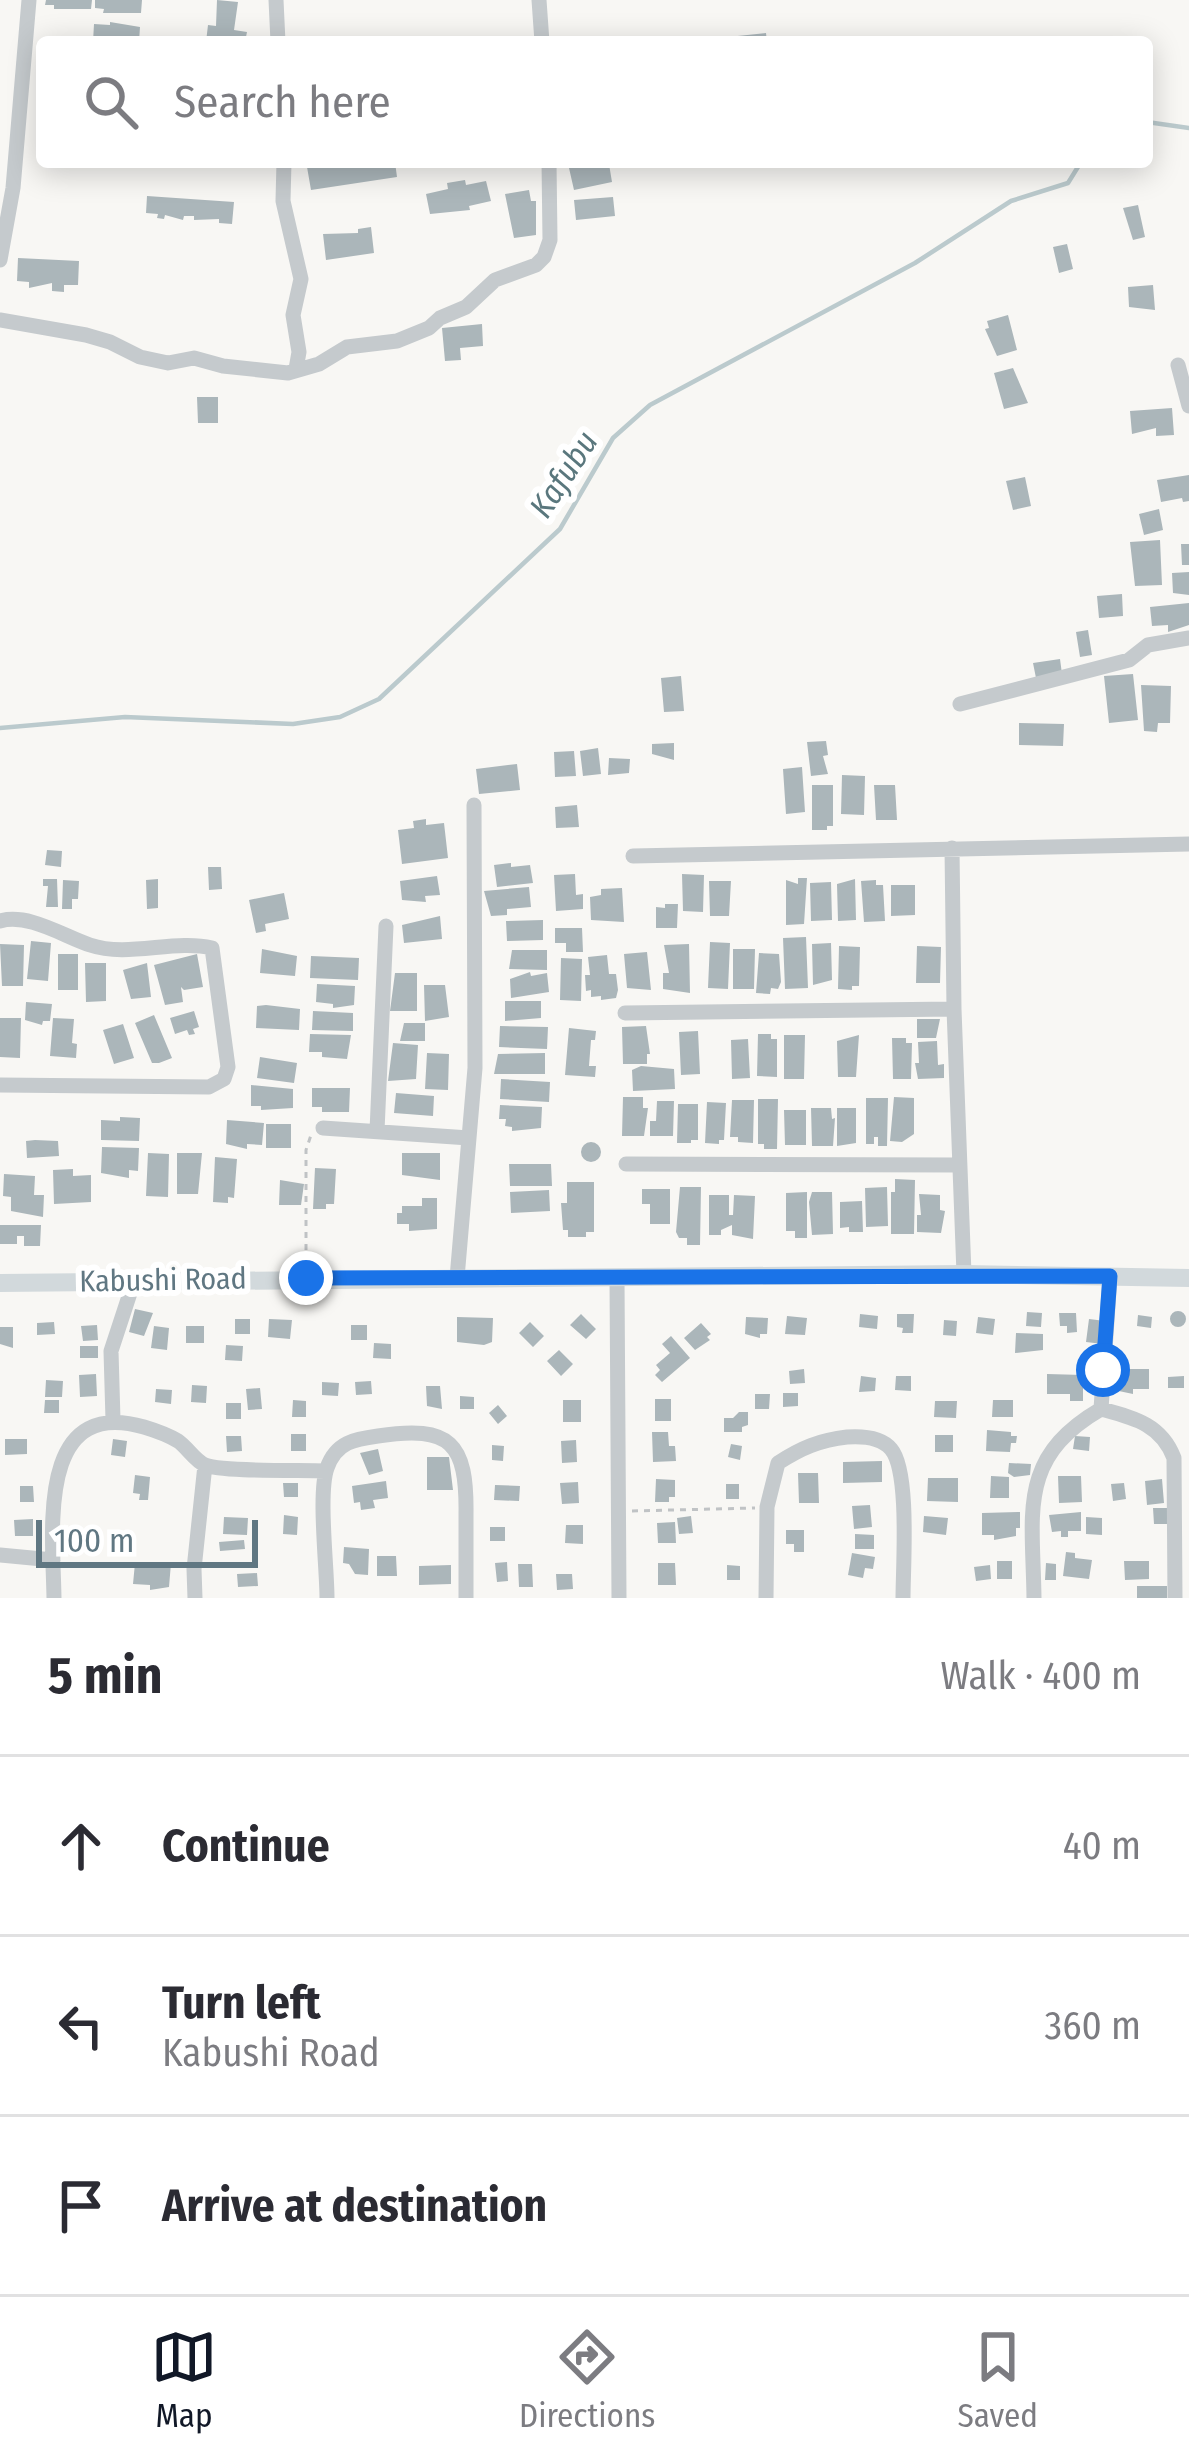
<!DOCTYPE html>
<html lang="en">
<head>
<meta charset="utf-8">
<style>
	:root { --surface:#fff; --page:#f7f7f7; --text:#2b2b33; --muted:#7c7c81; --line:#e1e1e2; --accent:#111827 }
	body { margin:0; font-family:"Fira Sans Condensed",sans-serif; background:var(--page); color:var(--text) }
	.scale { position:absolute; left:36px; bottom:30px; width:222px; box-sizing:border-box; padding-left:12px; border:6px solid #607782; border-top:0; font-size:33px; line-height:42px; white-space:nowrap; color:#607782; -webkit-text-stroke:9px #fff; paint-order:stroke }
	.stop { position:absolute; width:36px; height:36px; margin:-27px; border:9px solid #1a73e8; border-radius:50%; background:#fff }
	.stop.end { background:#1a73e8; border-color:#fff; box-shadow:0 3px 12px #0008 }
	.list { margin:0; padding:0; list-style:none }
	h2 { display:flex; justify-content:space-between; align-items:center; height:156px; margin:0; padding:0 48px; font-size:51px }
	h2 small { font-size:39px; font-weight:400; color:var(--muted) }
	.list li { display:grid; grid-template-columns:78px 1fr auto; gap:36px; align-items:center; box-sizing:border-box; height:180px; padding:0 48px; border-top:3px solid var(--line) }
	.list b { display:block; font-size:45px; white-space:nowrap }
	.list p { margin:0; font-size:39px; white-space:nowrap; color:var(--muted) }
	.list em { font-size:39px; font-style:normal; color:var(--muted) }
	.icon { flex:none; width:66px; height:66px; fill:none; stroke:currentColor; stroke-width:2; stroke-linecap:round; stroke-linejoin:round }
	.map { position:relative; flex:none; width:1189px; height:1598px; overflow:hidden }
	.search { position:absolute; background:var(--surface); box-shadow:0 6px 30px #0003; left:36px; right:36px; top:36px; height:132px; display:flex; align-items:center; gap:30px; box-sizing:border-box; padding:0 42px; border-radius:12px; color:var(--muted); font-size:45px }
	.sheet { height:696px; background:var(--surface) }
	nav { display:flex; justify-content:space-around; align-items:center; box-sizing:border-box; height:168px; border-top:3px solid var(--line); background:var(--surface); font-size:33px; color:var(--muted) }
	nav a { display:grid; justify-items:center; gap:6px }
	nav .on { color:var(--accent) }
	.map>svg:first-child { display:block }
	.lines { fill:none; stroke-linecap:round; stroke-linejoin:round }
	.stream { stroke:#bbcacd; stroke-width:4.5 }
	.building { fill:#abb6ba }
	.path { stroke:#c0c3c5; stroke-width:3; stroke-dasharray:6 6; stroke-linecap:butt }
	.minor { stroke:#c5cacd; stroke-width:15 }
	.major { stroke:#d2d9dc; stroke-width:18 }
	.route { stroke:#1a73e8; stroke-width:15 }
	.labels { text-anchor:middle; stroke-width:12; stroke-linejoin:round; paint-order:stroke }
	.street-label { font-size:30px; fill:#607782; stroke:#fff }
	.water-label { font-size:33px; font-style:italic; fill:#5a777d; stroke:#fff }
</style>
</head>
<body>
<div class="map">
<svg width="1189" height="1598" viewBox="0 0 1189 1598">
	<rect width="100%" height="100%" fill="#f8f7f4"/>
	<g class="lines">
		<path class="stream" d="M1147 122 1189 128
			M0 728 125 717 293 724 340 717 379 699 560 529 613 438 650 405 915 263 1011 201 1068 183 1081 162"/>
	</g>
	<path class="building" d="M46 0H92L91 9H54V5H45Z
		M95 0H142L141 13H103L104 9 95 8Z
		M217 0 238 2 234 30 247 32 245 42H206L208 25 216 26Z
		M110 22 140 27 139 42H93L94 24 110 25Z
		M766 33 767 42H729L728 37Z
		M333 162H395L397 177 311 190 307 167 334 166Z
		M609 164 612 182 574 190 569 168Z
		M465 180 466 185 486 181 491 201 469 206 470 210 430 214 426 194 448 189 447 183Z
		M529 190 531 201H536V235L514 238 505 194Z
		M147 196 234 202 232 224 219 223V219L194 220V216H184L183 220 165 215 164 219 157 218 158 214 146 213Z
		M613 197 615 216 576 220 574 200Z
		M1138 205 1145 237 1133 240 1123 208Z
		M371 227 374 253 326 260 323 234 358 233V229Z
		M1067 244 1073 269 1059 273 1053 247Z
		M18 258 79 261 78 285H64V292L52 291V283L29 288V282L17 281Z
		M1153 285 1155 310 1129 307 1128 287Z
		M1008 315 1017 350 997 356 985 329 989 328 987 321Z
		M482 324 483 346 460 348 461 360 445 361 442 328Z
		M1013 368 1028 403 1004 409 994 373Z
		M197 397H218V423H198Z
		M1172 408 1174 435 1156 436V428L1132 434 1130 411Z
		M1189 475V501L1183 502 1182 498 1161 502 1157 480Z
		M1025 477 1031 506 1013 510 1006 481Z
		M1159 509 1163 530 1144 535 1139 514Z
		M1160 540 1162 585 1135 586 1130 542Z
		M1181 544H1189V565H1182Z
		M1189 572V595L1173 593 1172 573Z
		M1122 594 1123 616 1099 618 1097 596Z
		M1189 603V625L1168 632V625L1152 626 1150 607Z
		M1088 630 1092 655 1080 657 1076 632Z
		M1060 659 1062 674 1036 678 1033 663Z
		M1133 674 1138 720 1109 723 1104 676Z
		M681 676 684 711 664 712 661 678Z
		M1141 685 1171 686 1170 723H1158L1157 732 1144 731Z
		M1019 723 1064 724 1063 746 1019 745Z
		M826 741 828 755 823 756 828 774 811 776 807 742Z
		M674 743V760L652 754V744Z
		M598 748 601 774 583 776 580 751Z
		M574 751 576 776 555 777 554 752Z
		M609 758 630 759 629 773 608 775Z
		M517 764 520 790 479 794 476 769Z
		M802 767 805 812 786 814 783 769Z
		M842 775 865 776 864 815 841 814Z
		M812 785H833V826H827V830H812Z
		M874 785H895L897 820H876Z
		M577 805 579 827 556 828 555 807Z
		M426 819V825L444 823 448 858 402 864 398 830 414 828 413 821Z
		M47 850 62 851 61 867 45 865Z
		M511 863V867L530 865 533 883 497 887 494 865Z
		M208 867H221L222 889 209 890Z
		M575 874 576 895 583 894V909L556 911 554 875Z
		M682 874 704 875 703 912 683 911Z
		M437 876 440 895 425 896 426 902 402 900 400 881Z
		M798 878H807L804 924 786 925V880L798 884Z
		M43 879H57L58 907H46L48 886H43Z
		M158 879V908L147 909 146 880Z
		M855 879 856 920 838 921 837 884Z
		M63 880 79 881 78 899H72V909H62Z
		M876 880V885H883L885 921 864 922 861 881Z
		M709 881H731L729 916H710Z
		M831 882 832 920 811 921 810 883Z
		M891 885H915V915L891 916Z
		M529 887 531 907 507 909V915L491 916 484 891Z
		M622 888 624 922 591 920 590 897 601 895V889Z
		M284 893 289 919 265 924 266 931 256 933 249 900Z
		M665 904H678L677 928H656V907L665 908Z
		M440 916 442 939 404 943 402 925Z
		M543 920V940L507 941 506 921Z
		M555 928H582L583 952H566V943H555Z
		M806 937 808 988 785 989 783 938Z
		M31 941 51 943 48 981 27 979Z
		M710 942 730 943 728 989 708 988Z
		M831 943 832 980 813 985 812 944Z
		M0 944 24 945 23 986H2Z
		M689 944 690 993 663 989V973H669L664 945Z
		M839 946 860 947 859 986H852V990L838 989Z
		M917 946 941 947 940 983H916Z
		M262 949 297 956 295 976 260 973Z
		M733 949H755L754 989H733Z
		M512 950H547V970L509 969Z
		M647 952 651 990 627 988 624 954Z
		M759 953 779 954 781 982 778 989 771 988 770 994 756 993Z
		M58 954H78V990H58Z
		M197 954 203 987 184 990 181 987 183 1002 165 1005 154 965Z
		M607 955 609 974H616L618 990 616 998 601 1000V996L591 997V990L586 991 585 975H590L588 957Z
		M311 956 359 958 358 980 310 978Z
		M561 958 582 959 581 1001 560 1000Z
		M85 963H106V1001L86 1002Z
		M147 963 151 997 131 999 123 970Z
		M530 972 531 976 547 973 549 992 511 998 510 979Z
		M395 973H417V1011H390Z
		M317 984 355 986 354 1005 333 1008V1004L316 1002Z
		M424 985H445L449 1017 425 1021Z
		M505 1001H541V1018L505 1021Z
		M26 1002 52 1004 50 1021H43L42 1025 25 1020Z
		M266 1005 300 1009 299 1030 256 1028 257 1006Z
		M194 1011 199 1027 193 1029 195 1034 189 1035 187 1030 175 1034 170 1018Z
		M313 1011 353 1013V1031L312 1030Z
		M154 1015 172 1058 159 1063H152L135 1023Z
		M0 1018H21L20 1058 0 1057Z
		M53 1018 74 1019 72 1043 77 1044 76 1058 50 1056Z
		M917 1019H940L936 1038H917Z
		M404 1023H425V1041H400Z
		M123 1024 134 1058 114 1064 103 1030Z
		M500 1026 548 1027 547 1049 499 1047Z
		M646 1026 650 1054H647V1064H623L622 1027Z
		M569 1028 596 1031 595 1040H591L589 1066H596L595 1077 565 1075Z
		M698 1031 700 1074 681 1075 679 1032Z
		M310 1034 351 1035 347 1059 322 1057V1052H309Z
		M758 1034H771V1039H777V1077L757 1076Z
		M784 1035H805L804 1079H784Z
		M859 1035 856 1077H838L837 1041Z
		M892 1038H906V1043H912L911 1079H893Z
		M748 1039 750 1078 732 1079 731 1040Z
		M937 1041 938 1065 944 1064V1078L918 1079 915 1063H919L918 1042Z
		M393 1043 418 1045 416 1079 388 1081Z
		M427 1053 449 1054 448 1090 425 1089Z
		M545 1053V1074H494L498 1054Z
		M260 1057 297 1063 294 1083 257 1078Z
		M641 1066 674 1069 675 1089 633 1091 632 1070Z
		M501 1079 550 1082 549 1102 500 1099Z
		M251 1085 293 1089V1108L261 1110V1106H251Z
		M312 1088H350L349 1112H322V1107H312Z
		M396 1093 434 1096 433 1116 394 1113Z
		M623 1097H643V1108H648L644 1136H622Z
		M894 1097 914 1098V1134L902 1142 890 1141Z
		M866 1098H888L887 1146H878V1137H874V1144H866Z
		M758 1099H778L777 1149H764V1144H758Z
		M732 1100H754L753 1143 738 1142V1137H730Z
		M657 1101H674L673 1136H650V1121H656Z
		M707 1102 726 1103 724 1140H719V1144L705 1143Z
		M678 1104H698V1140H691V1143H677Z
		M500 1105 542 1107 541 1128 512 1131V1127L505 1126 506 1119H499Z
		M811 1108H831L832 1119 835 1118 833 1146H812Z
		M837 1108H856V1143L837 1146Z
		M784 1110H806V1145H785Z
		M120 1117 140 1118 139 1141 101 1140V1120L120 1121Z
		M227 1120 264 1123 262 1145 247 1144V1149L226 1144Z
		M266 1124H291V1148H266Z
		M35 1140 58 1141 59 1156 27 1158 26 1141Z
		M581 1152a10 10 0 1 1 20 0a10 10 0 1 1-20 0Z
		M102 1147 139 1148 138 1171 129 1170V1178L101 1173Z
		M148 1153 169 1154 168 1197 146 1196Z
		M177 1153H202L198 1194H177Z
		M402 1153H440V1180L402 1175Z
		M215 1157 237 1159 234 1198 228 1197V1203L213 1202Z
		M509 1164H551L552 1186H510Z
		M315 1168 336 1169 334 1204H326V1209H313Z
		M73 1169V1176L91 1175V1202L54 1204 53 1170Z
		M4 1174 35 1176 34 1195H44L43 1217 11 1211V1197L3 1196Z
		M895 1179 915 1180 914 1234H891V1192H895Z
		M280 1180 304 1184 301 1205H279Z
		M567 1182H594V1232H586V1237H568V1230H563L561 1203H567Z
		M680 1187H701L700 1245H687V1238H679L676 1232Z
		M887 1187 888 1226 866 1227 865 1188Z
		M642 1189H670V1224H650V1204H642Z
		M549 1190 550 1211 511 1213 510 1192Z
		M807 1192V1238H795V1231H786V1193Z
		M812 1192H832L833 1234 812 1235 809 1202Z
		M919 1194 940 1195V1210L945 1211 941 1233 917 1232V1215H921Z
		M709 1195H729V1215H733L734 1195 755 1196 753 1239 732 1235V1225L721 1230V1235H709Z
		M422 1198H437V1229L409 1231V1224H397V1213H402V1206H422Z
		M862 1201 863 1232H849V1227L840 1228V1202Z
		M0 1225H41L40 1246H24V1236H17V1244H0Z
		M135 1309 153 1313 144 1336 129 1332Z
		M1170 1319a8 8 0 1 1 16 0a8 8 0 1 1-16 0Z
		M1027 1312 1042 1313 1041 1327 1026 1326Z
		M1059 1313H1076L1077 1332 1067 1333V1326H1060Z
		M581 1314 596 1329 586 1339 570 1325Z
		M860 1314 878 1316 877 1329 859 1327Z
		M897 1314H914L913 1333H902L903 1328 897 1327Z
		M1138 1315 1152 1317 1151 1328 1137 1326Z
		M787 1316 807 1318 805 1335 785 1334Z
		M457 1317 493 1318 492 1342 484 1345 457 1342Z
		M746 1317 768 1318 767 1334H760V1338L745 1334Z
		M978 1317 995 1319 993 1335 976 1333Z
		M235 1319H250V1334H235Z
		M269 1319 292 1320 290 1339 268 1337Z
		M1089 1319 1105 1321 1103 1344 1086 1342Z
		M944 1320 957 1321 956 1336 943 1335Z
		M54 1322 55 1334 37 1335V1323Z
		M530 1322 544 1336 533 1347 519 1333Z
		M701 1323 711 1334 707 1337 710 1340 695 1350 684 1338Z
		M97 1325 98 1340 83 1341 81 1326Z
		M351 1325H367V1340H351Z
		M154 1326 169 1328 167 1350 151 1348Z
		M186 1326H204V1343H186Z
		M0 1327H13V1348L0 1344Z
		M1016 1333 1043 1334V1350L1015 1353Z
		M671 1336 690 1358 662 1382 655 1375 660 1370 656 1365 670 1353 662 1344Z
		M374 1343 391 1344V1359L373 1358Z
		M226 1345 243 1346 242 1361 225 1360Z
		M80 1346H98V1358H80Z
		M559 1350 573 1364 561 1376 547 1361Z
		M804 1369 805 1383 790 1384 789 1371Z
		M1114 1369H1149V1389H1133V1394L1114 1390Z
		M96 1374 97 1396 80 1397 79 1375Z
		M1047 1374 1083 1375V1401H1070V1394H1047Z
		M861 1376 876 1378 875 1391 859 1392Z
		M896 1376H911V1391L895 1390Z
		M1184 1376V1388H1168V1377Z
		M46 1380 63 1381 62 1397H45Z
		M371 1381 372 1394 356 1395 355 1382Z
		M322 1382 339 1383 338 1396 322 1395Z
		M192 1385 207 1386 206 1403 191 1402Z
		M426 1386H440L442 1409 427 1406Z
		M260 1388 262 1409 248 1410 246 1389Z
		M156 1389 172 1390 171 1404 155 1402Z
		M783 1393H798V1406L783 1407Z
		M755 1394H770L769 1409H755Z
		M460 1396 474 1397V1409H460Z
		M655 1399H671V1421H655Z
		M45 1400H59V1413H44Z
		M293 1400 306 1401V1417H292Z
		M563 1400H581V1422H563Z
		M993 1400H1013V1417H992Z
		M935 1401H957L956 1418 934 1417Z
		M226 1403H241V1419H226Z
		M498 1405 507 1416 498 1424 489 1413Z
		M739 1412H748V1425L742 1427V1432H724V1418H733Z
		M987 1430 1011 1432V1436H1017L1016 1443H1011L1010 1452 986 1451Z
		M652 1432H668L669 1446H675L676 1461 653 1462Z
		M291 1434H306V1451H291Z
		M935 1435H953V1452H935Z
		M226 1436H241L242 1451 227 1452Z
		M1075 1436 1090 1437 1089 1451 1073 1449Z
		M5 1439H27V1454L5 1455Z
		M113 1439 127 1441 125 1457 111 1455Z
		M576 1440 577 1462 562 1463 561 1441Z
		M731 1444 742 1446 740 1460 728 1457Z
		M492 1445 504 1446 503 1461 492 1460Z
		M378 1449 383 1471 369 1475 360 1453Z
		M427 1457H449L453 1490H427Z
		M882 1461V1482L843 1483V1462Z
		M1009 1463 1031 1464 1030 1475 1014 1477 1008 1473Z
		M798 1473H818L819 1503H799Z
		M135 1475 150 1477 148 1500H139L140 1494 133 1493Z
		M991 1476 1009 1477V1498H990Z
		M1058 1476H1081L1082 1502 1059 1503Z
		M928 1478H958V1502L927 1501Z
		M656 1479 675 1480V1497H669V1502H655Z
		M1162 1479 1164 1503 1147 1505 1145 1481Z
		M386 1481 388 1498 373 1500 375 1508 361 1510 360 1502 354 1503 352 1486Z
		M578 1482 579 1503 562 1504 560 1483Z
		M283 1483H298V1497H284Z
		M1124 1483 1126 1499 1113 1501 1111 1484Z
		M726 1484H739V1499H726Z
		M495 1485 520 1486 519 1501 494 1500Z
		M20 1486H33L34 1502H20Z
		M870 1505 872 1527 854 1529 852 1506Z
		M1153 1508H1171V1524H1154Z
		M1020 1512V1528H1016V1536L994 1540V1535H982V1513Z
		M1081 1512V1531H1068V1537H1061V1531L1052 1532 1049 1515Z
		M284 1515 298 1517 297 1535 283 1534Z
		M691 1516 693 1533 679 1534 677 1518Z
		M924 1516 948 1518 946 1535 923 1532Z
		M224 1517 248 1518 247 1535 223 1534Z
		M1086 1517 1102 1518V1535L1086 1534Z
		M33 1519V1536H15L14 1520Z
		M675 1522 676 1543H658L657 1523Z
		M566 1525H583V1544L565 1543Z
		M490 1527H505V1541H490Z
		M786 1530H804V1552H794V1544H786Z
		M855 1534 874 1535V1549H855Z
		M244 1540 245 1549 220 1551 219 1542Z
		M344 1547 369 1549 368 1575 355 1574 349 1564 343 1563Z
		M1066 1552 1075 1553V1558L1092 1560 1089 1579 1063 1576Z
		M852 1553 875 1557 873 1569 865 1568 863 1578 848 1575Z
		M377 1556H396L397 1576H377Z
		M997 1561H1012V1579H997Z
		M1124 1561H1149V1579L1125 1580Z
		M155 1562 171 1563 169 1587 150 1590V1585L133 1584 135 1563Z
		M507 1562 508 1581 497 1582 495 1563Z
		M658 1563H675L676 1585H658Z
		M1046 1563 1056 1564V1580H1045Z
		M518 1564H532L533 1587H519Z
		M451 1565V1584L419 1585V1566Z
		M727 1565 740 1566V1580H727Z
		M990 1565 991 1579 976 1581 974 1567Z
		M257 1573 258 1586 238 1587 237 1574Z
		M556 1574H572L573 1589 557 1590Z
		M1137 1586H1167V1598H1137Z"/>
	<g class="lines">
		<path class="path" d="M306 1262V1150L311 1135
			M632 1511 755 1508"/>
		<path class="minor" d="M276 0 278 42
			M539 0 542 42
			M284 162 283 201 301 279 293 315 299 352 296 369
			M0 260 13 188 29 0
			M0 320 86 335 110 342 140 357 168 363 194 358 223 366 288 373 319 364 347 347 397 341 429 328 440 318 466 307 495 280 536 265 544 257 550 240 549 162
			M1178 365 1189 406
			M960 704 1129 660 1148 645 1189 638
			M952 848 954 1009
			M633 856 1189 844
			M0 921C29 913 63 936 90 945 128 958 174 939 212 948L228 1067 224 1079 209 1087 0 1085
			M625 1013 954 1009 964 1274
			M323 1128 469 1138
			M377 1131 386 926
			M626 1164 958 1165
			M457 1278 475 1068 474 805
			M617 1279 619 1598
			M1101 1409 1110 1276
			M113 1420 111 1351 134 1281
			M0 1555 53 1560
			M54 1598C53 1531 36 1396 144 1427 154 1430 168 1435 178 1441 187 1447 195 1461 205 1465 222 1472 302 1470 325 1471
			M195 1598 194 1569 205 1465
			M327 1598C327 1567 318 1493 327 1468 336 1442 355 1439 378 1436 451 1425 467 1443 466 1514 466 1542 466 1570 466 1598
			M766 1598 767 1507 778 1463C801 1448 820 1440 847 1437 862 1436 881 1437 891 1449 910 1471 903 1567 903 1598
			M1034 1598C1033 1512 1017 1458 1101 1409 1134 1418 1161 1424 1174 1458L1175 1598"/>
		<path class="major" d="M0 1283 964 1274 1189 1278"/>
	</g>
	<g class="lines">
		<path class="route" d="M306 1278 1110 1276 1103 1370"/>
	</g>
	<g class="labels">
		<g class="street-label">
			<text transform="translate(163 1280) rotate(-1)" y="10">Kabushi Road</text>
		</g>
		<g class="water-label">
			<text transform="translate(563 474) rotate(-57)" y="12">Kafubu</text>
		</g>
	</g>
</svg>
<div class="scale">100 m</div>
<div class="stop" style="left:1103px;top:1370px"></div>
<div class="stop end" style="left:306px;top:1278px"></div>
<div class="search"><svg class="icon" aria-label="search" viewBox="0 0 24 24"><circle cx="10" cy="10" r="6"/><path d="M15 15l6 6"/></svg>Search here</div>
</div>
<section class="sheet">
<h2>5 min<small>Walk · 400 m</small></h2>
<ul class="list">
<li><svg class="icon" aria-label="ahead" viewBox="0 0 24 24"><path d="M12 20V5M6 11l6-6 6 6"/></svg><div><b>Continue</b></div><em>40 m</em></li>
<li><svg class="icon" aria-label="left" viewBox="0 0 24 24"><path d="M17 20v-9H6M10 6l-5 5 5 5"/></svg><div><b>Turn left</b><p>Kabushi Road</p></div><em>360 m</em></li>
<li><svg class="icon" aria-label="arrive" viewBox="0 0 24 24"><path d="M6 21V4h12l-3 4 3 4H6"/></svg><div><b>Arrive at destination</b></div></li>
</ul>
</section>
<nav>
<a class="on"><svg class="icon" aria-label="map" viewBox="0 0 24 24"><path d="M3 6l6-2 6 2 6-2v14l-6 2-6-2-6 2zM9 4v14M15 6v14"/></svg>Map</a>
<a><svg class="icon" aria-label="directions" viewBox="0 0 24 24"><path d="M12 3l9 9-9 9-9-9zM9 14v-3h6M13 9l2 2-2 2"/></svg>Directions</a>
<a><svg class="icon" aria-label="saved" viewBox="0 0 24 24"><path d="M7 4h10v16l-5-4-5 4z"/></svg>Saved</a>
</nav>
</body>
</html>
